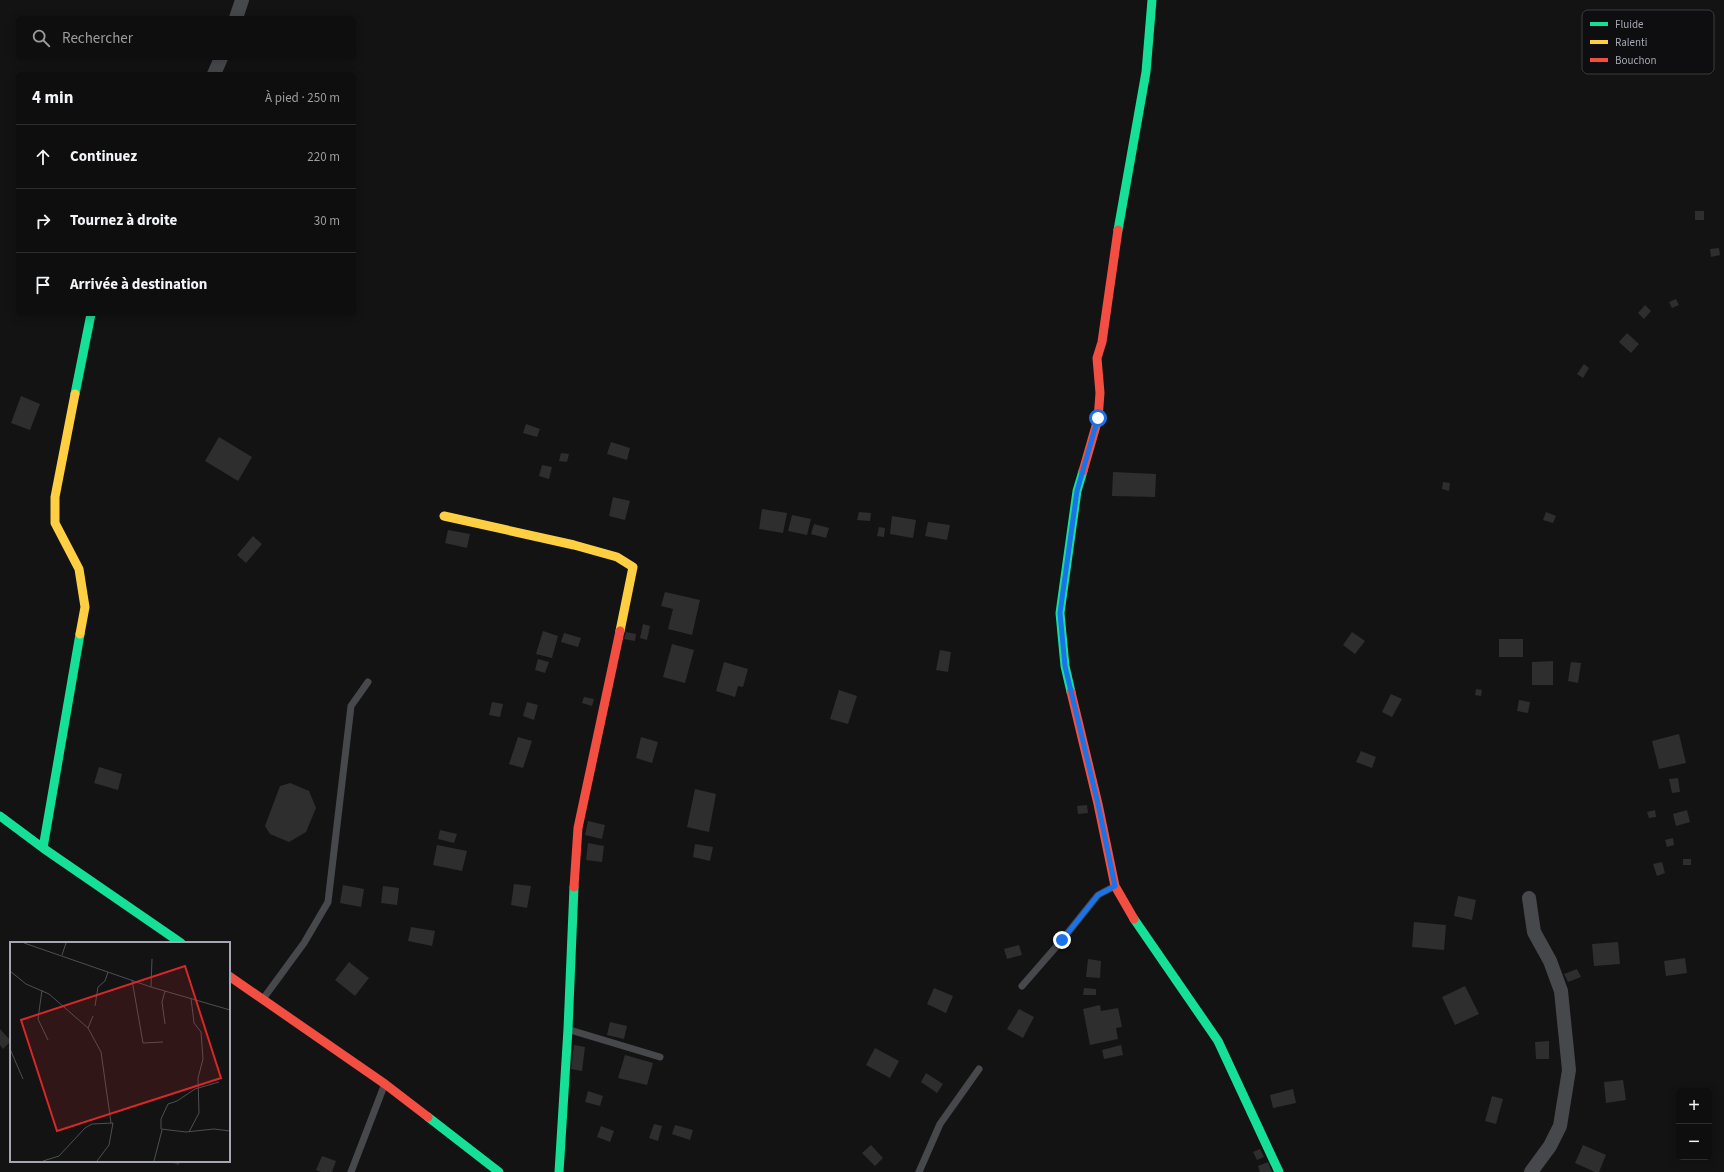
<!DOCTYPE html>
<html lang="fr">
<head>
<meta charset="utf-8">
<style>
	:root { --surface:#0e0e0e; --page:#171717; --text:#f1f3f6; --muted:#9b9c9e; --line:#2e2e2e }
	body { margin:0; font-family:"Source Sans 3",sans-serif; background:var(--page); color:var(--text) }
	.controls { position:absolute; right:12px; bottom:12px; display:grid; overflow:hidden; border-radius:6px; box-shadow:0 2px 10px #0003 }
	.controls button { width:36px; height:36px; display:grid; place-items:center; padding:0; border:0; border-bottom:1px solid var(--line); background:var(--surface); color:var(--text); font:20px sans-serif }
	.stop { position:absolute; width:12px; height:12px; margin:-9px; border:3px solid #1a73e8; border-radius:50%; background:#fff }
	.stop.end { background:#1a73e8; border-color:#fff; box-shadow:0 1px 4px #0008 }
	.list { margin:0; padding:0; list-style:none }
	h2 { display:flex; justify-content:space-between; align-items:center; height:52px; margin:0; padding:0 16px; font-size:17px }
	h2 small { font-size:13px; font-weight:400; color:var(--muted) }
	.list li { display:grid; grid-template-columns:26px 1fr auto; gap:12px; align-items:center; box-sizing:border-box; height:64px; padding:0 16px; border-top:1px solid var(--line) }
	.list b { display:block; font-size:15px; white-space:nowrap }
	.list em { font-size:13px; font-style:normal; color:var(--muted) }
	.icon { flex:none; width:22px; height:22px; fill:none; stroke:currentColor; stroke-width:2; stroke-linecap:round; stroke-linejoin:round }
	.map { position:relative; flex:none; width:1724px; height:1172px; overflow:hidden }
	.search { position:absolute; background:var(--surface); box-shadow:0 2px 10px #0003; left:16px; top:16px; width:340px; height:44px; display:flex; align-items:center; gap:10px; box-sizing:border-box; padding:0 14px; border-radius:6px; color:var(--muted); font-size:15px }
	.panel { position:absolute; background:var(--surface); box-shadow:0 2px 10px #0003; left:16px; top:72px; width:340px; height:244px; border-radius:6px }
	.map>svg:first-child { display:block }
	.building { fill:#2e2e2e }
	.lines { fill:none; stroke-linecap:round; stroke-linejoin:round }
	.lane { stroke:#47484c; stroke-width:7 }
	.street { stroke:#47484c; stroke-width:14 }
	.fast { stroke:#16e098; stroke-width:9 }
	.slow { stroke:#ffcf43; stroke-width:9 }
	.jam { stroke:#f24e42; stroke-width:9 }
	.route { stroke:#1a73e8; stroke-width:5 }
	.inset-road { fill:none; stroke:#4d4f53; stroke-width:1 }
	.view { fill:#d62828; fill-opacity:0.15; stroke:#d62828; stroke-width:2 }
	.inset-edge { fill:none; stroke:#a5a8b3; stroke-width:2 }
	.key { fill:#0e0d0f; stroke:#3b3c40; stroke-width:1 }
	.key-label { font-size:11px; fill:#a5a8b3 }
</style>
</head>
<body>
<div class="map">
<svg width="1724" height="1172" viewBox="0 0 1724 1172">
	<rect width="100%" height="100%" fill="#131313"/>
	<path class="building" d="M1695 211H1704V220H1695Z
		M1719 248 1720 255 1711 257 1710 249Z
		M1676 299 1679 305 1672 308 1669 302Z
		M1645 305 1651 311 1644 319 1638 313Z
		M1627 333 1639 344 1631 353 1619 342Z
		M1584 364 1589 368 1583 378 1577 374Z
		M21 396 40 404 30 430 11 423Z
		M526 424 540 429 537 437 523 433Z
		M219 437 252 457 238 481 205 461Z
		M611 442 630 448 627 460 607 454Z
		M561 453 569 454 567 462 559 461Z
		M542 465 552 467 549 479 539 476Z
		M1113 472 1156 474 1155 497 1112 496Z
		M1443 482 1450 483 1449 491 1442 489Z
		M613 497 630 501 625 520 609 516Z
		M762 509 787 513 783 533 759 529Z
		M859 512 871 513 870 521 857 520Z
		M1546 512 1556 516 1553 523 1543 520Z
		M792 515 811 519 807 535 788 531Z
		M892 516 916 520 913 538 890 534Z
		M928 522 950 525 947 540 925 536Z
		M814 524 829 528 826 538 811 534Z
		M879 527 885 528 884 537 877 536Z
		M448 530 470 534 467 548 445 543Z
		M253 536 262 544 246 563 237 555Z
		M665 592 700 600 692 635 668 629 673 609 661 606Z
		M643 624 650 626 647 640 640 638Z
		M543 631 558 636 552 658 536 654Z
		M626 632 636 634 635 641 624 639Z
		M1352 632 1365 641 1355 654 1343 645Z
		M564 633 581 638 578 647 561 642Z
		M1499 639H1523V657H1499Z
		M672 644 694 650 685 683 663 677Z
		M940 650 951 652 948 672 936 670Z
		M538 659 549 662 545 673 535 670Z
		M1553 661V685H1532V662Z
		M724 662 748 669 743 687 738 686 735 697 716 691Z
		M1571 662 1581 663 1578 683 1568 681Z
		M1476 689 1482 690 1481 696 1475 695Z
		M839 690 857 696 848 724 830 719Z
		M1391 694 1402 699 1392 717 1382 712Z
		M584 697 594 699 592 706 582 703Z
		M1519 700 1530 702 1528 713 1517 711Z
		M492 702 503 704 500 717 489 715Z
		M527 702 538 705 534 720 523 716Z
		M1679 734 1686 763 1659 769 1652 741Z
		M518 737 532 741 523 768 509 764Z
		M641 737 658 742 652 763 636 758Z
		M1361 751 1376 757 1372 768 1356 762Z
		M99 767 122 774 118 790 94 783Z
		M1678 778 1680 792 1672 793 1669 779Z
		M290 783 309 791 316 808 306 832 289 842 270 834 265 826 280 786Z
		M695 789 716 794 709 832 687 827Z
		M1087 805 1088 813 1078 814 1077 806Z
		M1655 810 1656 817 1649 818 1647 812Z
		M1687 810 1690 822 1676 826 1673 814Z
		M588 821 605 825 602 839 585 835Z
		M440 830 457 834 454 843 438 839Z
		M1673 838 1674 845 1667 847 1665 840Z
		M588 843 604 846 602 862 586 860Z
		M695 844 713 847 710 861 693 857Z
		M437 845 467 851 462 871 433 865Z
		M1683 859H1691V865H1683Z
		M1662 862 1665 873 1657 876 1653 864Z
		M514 884 531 886 527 908 511 905Z
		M343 885 364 889 361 907 340 903Z
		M383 886 399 888 397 905 381 903Z
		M1458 896 1476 900 1472 920 1454 916Z
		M1414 922 1446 925 1444 950 1412 947Z
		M411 927 435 931 432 946 408 941Z
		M1618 942 1620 964 1594 966 1592 944Z
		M1019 945 1022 955 1007 959 1004 949Z
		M1685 958 1687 973 1666 976 1664 961Z
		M1088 959 1101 961 1100 978 1086 977Z
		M349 962 369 978 355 996 335 980Z
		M1577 969 1581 977 1568 982 1564 974Z
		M1465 986 1479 1014 1455 1025 1442 997Z
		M934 988 953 996 946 1013 927 1004Z
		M1084 988 1096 989V995H1083Z
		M1100 1005 1101 1011 1118 1008 1122 1027 1116 1028 1118 1039 1090 1045 1083 1009Z
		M1019 1009 1034 1017 1023 1038 1007 1029Z
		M610 1022 627 1026 624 1039 607 1035Z
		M0 1029 11 1041 3 1049 0 1045Z
		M1549 1041V1059H1536L1535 1042Z
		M574 1045 585 1047 582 1071 571 1069Z
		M1121 1045 1123 1055 1104 1059 1102 1050Z
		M875 1048 899 1061 890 1078 866 1065Z
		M625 1055 653 1063 647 1085 618 1078Z
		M926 1073 943 1084 937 1093 921 1082Z
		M1623 1080 1626 1100 1606 1103 1604 1082Z
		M1293 1089 1296 1103 1273 1108 1270 1095Z
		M588 1091 603 1096 600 1106 585 1102Z
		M1492 1096 1503 1099 1496 1124 1485 1121Z
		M654 1124 662 1126 658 1141 649 1138Z
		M675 1125 693 1130 690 1140 672 1134Z
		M601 1126 614 1131 610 1142 597 1137Z
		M871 1145 883 1158 875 1166 862 1153Z
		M1583 1145 1606 1155 1599 1172H1595L1575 1163Z
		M1260 1149 1264 1157 1257 1160 1253 1152Z
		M322 1156 336 1161 332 1172H321L316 1170Z
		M167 1161H180L179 1165Z
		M1268 1162 1272 1172H1260L1258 1166Z"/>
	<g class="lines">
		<path class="lane" d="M1022 986 1062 940 1098 895 1115 886
			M263 999 304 943 328 902 351 706 368 682
			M570 1030 660 1057
			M351 1172 384 1086
			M919 1172 940 1124 979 1069"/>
		<path class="street" d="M236 18 242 0
			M214 74 221 58
			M1529 898 1534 932 1550 961 1561 991 1569 1070 1560 1126 1550 1146 1531 1172"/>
		<path class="fast" d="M1118 230 1146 72 1152 0
			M75 394 91 314
			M1071 692 1065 666 1060 613 1077 491 1083 471
			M0 816 43 848 181 943
			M43 848 80 634
			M1134 919 1218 1041 1279 1172
			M428 1117 499 1172
			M559 1172 568 1029 574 887"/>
		<path class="slow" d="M75 394 55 497V523L79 569 85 607 80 634
			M444 516 574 545 617 557 633 567 620 631"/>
		<path class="jam" d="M1083 471 1098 419 1100 393 1097 358 1102 342 1118 230
			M1071 692 1098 804 1115 886 1134 919
			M574 887 578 828 620 631
			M229 976 385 1084 428 1117"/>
	</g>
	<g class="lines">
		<path class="route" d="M1062 940 1098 895 1115 886 1098 804 1065 666 1060 613 1077 491 1098 418"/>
	</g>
	<g transform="translate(10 942)">
		<rect width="220" height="220" fill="#131313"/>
		<path class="inset-road" d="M14 1 141 45 220 68M52 13 56 1M0 29 16 42 39 52 78 86 91 110 101 181M122 38 133 101 153 100M141 45 142 17M32 48 28 77 38 98M85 64 88 45 95 39 98 30M155 82 152 60 155 49M78 86 83 74M0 107 13 137M209 140 185 147 167 159 158 162 151 177V187L176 190 204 187 220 189M179 190 189 171 188 136 193 117 191 90 184 81 181 56M33 219 49 214 75 186 82 182 103 181 99 203 87 219M144 219 152 188"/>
		<path class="view" d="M175 24 211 136 47 189 11 78Z"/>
		<rect width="220" height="220" class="inset-edge"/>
	</g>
	<rect x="1582" y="10" width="132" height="64" rx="6" class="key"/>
	<rect x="1590" y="22" width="18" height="4" fill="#16e098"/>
	<rect x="1590" y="40" width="18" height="4" fill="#ffcf43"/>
	<rect x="1590" y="58" width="18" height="4" fill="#f24e42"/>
	<g class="key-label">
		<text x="1615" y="28">Fluide</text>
		<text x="1615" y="46">Ralenti</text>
		<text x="1615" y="64">Bouchon</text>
	</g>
</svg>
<div class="controls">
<button>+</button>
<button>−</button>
</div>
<div class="stop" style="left:1098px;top:418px"></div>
<div class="stop end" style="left:1062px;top:940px"></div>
<div class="search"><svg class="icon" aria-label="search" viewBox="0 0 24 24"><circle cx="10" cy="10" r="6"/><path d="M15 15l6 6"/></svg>Rechercher</div>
<section class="panel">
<h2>4 min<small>À pied · 250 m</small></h2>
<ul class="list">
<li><svg class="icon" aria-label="ahead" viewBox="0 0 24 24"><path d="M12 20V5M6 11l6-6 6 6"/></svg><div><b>Continuez</b></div><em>220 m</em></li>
<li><svg class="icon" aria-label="right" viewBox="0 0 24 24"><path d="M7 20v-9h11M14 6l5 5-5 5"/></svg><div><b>Tournez à droite</b></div><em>30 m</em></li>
<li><svg class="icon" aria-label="arrive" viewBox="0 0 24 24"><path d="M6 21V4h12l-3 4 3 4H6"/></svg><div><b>Arrivée à destination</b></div></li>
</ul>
</section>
</div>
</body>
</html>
